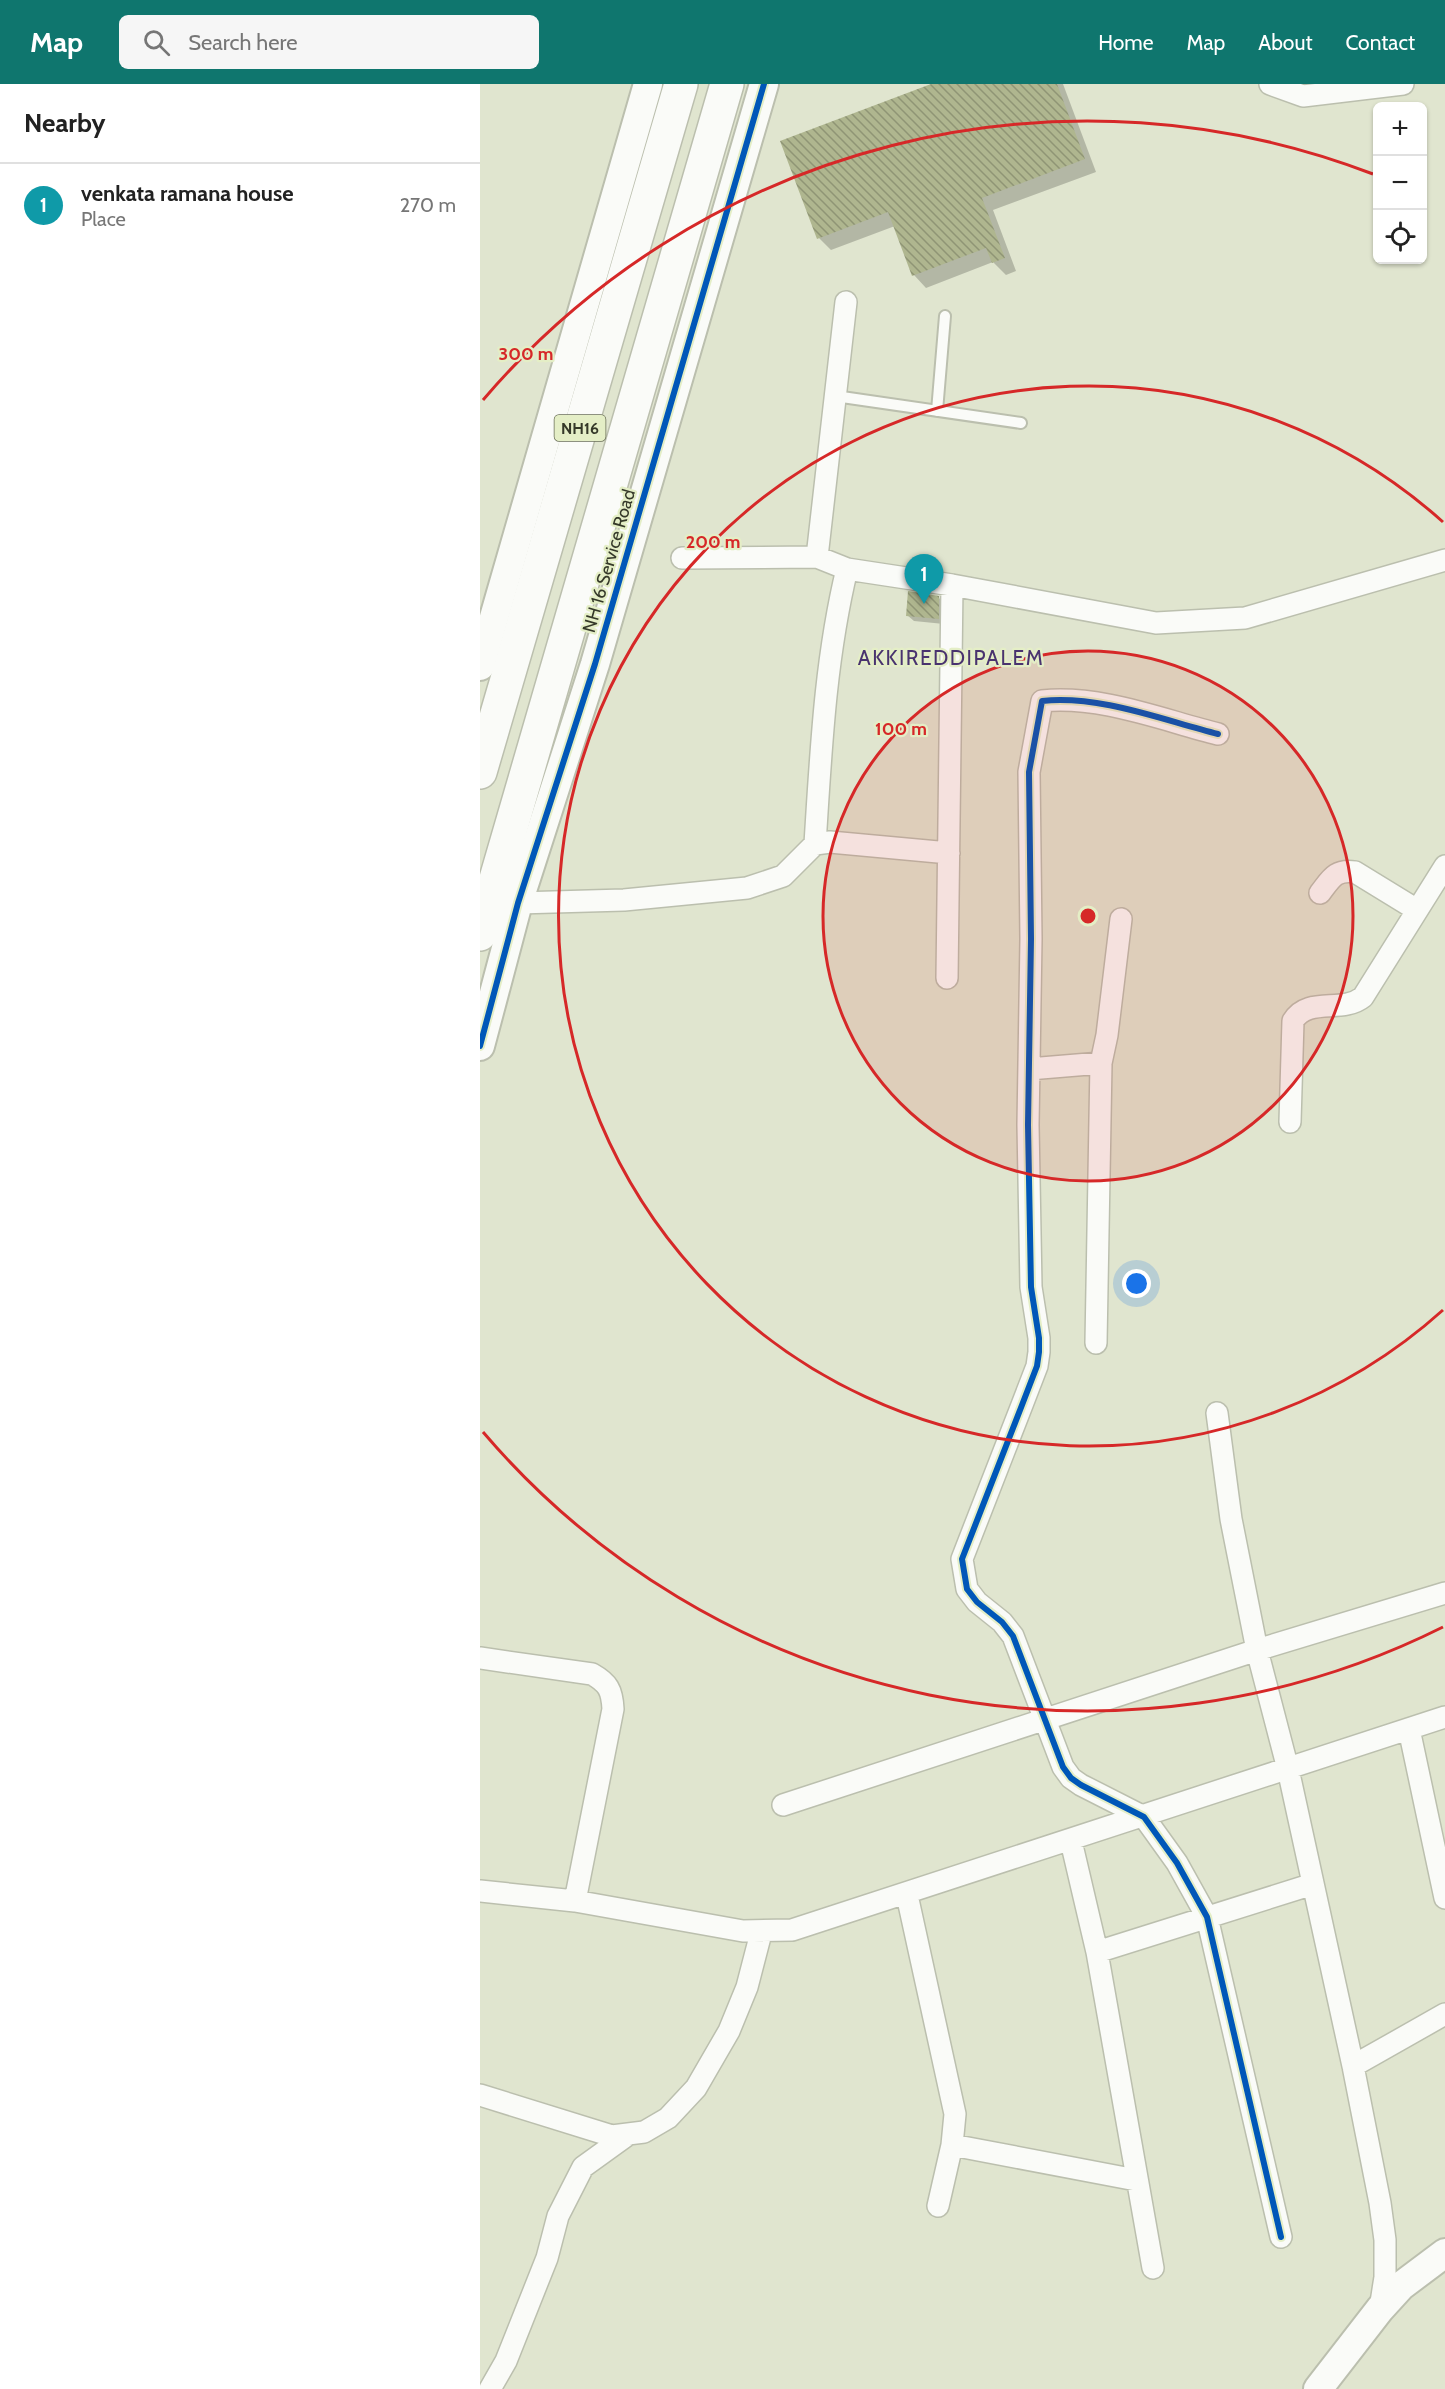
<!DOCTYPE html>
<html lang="en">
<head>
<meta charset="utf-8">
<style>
	:root { --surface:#fff; --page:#f6f6f6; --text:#222; --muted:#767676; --line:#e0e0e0; --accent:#0f766e }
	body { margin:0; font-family:Cabin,sans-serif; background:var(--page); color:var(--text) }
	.controls { position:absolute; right:18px; top:18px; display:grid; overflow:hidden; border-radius:9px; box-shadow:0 2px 4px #0004 }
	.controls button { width:54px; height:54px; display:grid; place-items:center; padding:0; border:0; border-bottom:2px solid var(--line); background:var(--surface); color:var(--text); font:30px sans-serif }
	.you { position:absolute; left:657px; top:1200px; width:21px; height:21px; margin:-15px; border:4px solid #fff; border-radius:50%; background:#1a73e8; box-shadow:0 0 0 9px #1a73e833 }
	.badge { display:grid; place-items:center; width:39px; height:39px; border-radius:50%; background:var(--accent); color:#fff; font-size:20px; font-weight:700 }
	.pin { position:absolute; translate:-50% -50px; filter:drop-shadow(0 2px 3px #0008) }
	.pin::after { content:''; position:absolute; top:32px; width:21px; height:18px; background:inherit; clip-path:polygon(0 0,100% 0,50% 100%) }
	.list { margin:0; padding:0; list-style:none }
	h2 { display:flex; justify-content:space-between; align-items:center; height:78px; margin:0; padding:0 24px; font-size:26px }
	h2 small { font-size:20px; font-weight:400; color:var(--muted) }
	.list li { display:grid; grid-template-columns:39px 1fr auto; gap:18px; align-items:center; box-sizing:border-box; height:84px; padding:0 24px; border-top:2px solid var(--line) }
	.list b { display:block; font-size:22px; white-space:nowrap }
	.list p { margin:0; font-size:20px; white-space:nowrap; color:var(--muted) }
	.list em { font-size:20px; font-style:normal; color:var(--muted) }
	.icon { flex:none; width:33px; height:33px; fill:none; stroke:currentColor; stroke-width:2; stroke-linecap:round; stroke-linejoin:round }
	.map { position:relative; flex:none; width:965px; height:2305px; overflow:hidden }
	header { display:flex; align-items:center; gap:36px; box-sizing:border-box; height:84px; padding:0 30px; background:var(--accent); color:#fff }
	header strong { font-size:28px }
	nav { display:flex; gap:33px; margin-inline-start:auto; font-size:21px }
	.search { width:420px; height:54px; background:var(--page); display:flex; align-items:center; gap:15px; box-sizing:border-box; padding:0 21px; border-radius:9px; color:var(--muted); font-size:22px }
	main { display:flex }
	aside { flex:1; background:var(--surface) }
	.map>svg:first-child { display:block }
	.shadow { fill:#0003 }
	.building { fill:url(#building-back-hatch) }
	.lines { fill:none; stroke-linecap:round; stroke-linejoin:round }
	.lane-casing { stroke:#bbbfae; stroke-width:14 }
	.street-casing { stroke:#bbbfae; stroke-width:24 }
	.secondary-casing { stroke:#bbbfae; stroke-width:32 }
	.highway-casing { stroke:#bbbfae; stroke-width:36 }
	.lane { stroke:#fafbf8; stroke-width:10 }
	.street { stroke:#fafbf8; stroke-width:21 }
	.secondary { stroke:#fafbf8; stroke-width:28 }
	.highway { stroke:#fafbf8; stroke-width:33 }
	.cycleway-casing { stroke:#e4eec6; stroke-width:10 }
	.cycleway { stroke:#0057b8; stroke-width:6 }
	.ring { fill:none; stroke:#d62828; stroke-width:3 }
	.labels { text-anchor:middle; stroke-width:4.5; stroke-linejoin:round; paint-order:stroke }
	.shield { fill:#e4eec6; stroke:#6a6f58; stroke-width:1.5 }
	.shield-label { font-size:16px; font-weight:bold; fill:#353929 }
	.street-label { font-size:18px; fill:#353929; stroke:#e4eec6 }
	.quarter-label { font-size:21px; letter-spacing:1.5px; fill:#49336f; stroke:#e4eec6 }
	.centre { fill:#d62828; stroke:#e4eec6; stroke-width:3 }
	.ring-label { font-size:18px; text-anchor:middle; font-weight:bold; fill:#d62828; stroke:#e4eec6; stroke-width:4.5; stroke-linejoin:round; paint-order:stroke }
</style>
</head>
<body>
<header>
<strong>Map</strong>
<div class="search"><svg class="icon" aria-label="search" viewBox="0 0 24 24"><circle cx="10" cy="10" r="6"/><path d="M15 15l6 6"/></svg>Search here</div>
<nav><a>Home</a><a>Map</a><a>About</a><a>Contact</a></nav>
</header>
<main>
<aside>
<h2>Nearby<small></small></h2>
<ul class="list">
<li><span class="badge" style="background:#0f9aa8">1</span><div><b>venkata ramana house</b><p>Place</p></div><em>270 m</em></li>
</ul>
</aside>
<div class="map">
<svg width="965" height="2305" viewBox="0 0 965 2305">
	<defs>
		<pattern id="building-back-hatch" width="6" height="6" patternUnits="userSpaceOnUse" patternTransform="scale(1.5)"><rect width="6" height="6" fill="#afb68f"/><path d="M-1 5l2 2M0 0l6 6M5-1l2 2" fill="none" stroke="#8f9575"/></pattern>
	</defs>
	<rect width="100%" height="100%" fill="#e0e5cf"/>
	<path class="shadow" d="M455 0H583L616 88 513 126 536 187 526 191 513 178 446 204 434 191 415 142 351 166 339 154Z
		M458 513 465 520 464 540 434 537 427 531Z"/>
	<path class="building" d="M451 0H577L605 75 502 114 525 174 512 179 506 164 432 192 408 128 337 155 300 57Z
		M428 507 459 512V535L426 532Z"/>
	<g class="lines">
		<g class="lane-casing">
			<path id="lane" d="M355 312 541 339
				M457 327 465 232"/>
		</g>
		<g class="street-casing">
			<path id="street" d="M790 0 823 12 923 0
				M337 473 366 218
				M202 474 337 473 367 485 472 501 676 539 765 534 965 476
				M738 650C682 636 621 611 562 617L549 688 551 855 548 1041 551 1203 559 1254V1268L557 1282 542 1321 482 1475 487 1505 497 1518 522 1538 533 1552 583 1683 591 1694 601 1701 664 1733 697 1779 727 1833 801 2153
				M335 760C341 667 345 576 367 485
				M840 809C851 795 855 785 875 788L937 826
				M38 819 144 816 267 804 303 792 335 760 350 758 469 769
				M467 894 472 501
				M549 985 621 979
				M810 1038 813 937C828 912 862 930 883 913L965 782
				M616 1259 621 979 627 951 641 835
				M737 1329 751 1435 777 1566 808 1685 873 1982 900 2119 905 2156V2193L900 2225
				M0 1574 112 1590C128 1599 132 1606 133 1625L95 1817
				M929 1645 965 1814
				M303 1721 777 1566 965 1509
				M591 1757 617 1868 673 2184
				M0 1807 95 1817 263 1847 312 1846 965 1633
				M427 1811 475 2030 472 2061 458 2122
				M617 1868 833 1800
				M873 1982 965 1930
				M0 2011 132 2052 164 2048 188 2034 216 2004 249 1947 267 1903 281 1849
				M472 2061 656 2096
				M10 2305 26 2277 67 2174 78 2132 103 2083 146 2052"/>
		</g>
		<g class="secondary-casing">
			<path id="secondary" d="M0 582 168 0
				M0 962 38 819 115 580 284 0
				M838 2305 900 2225 921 2202 965 2169"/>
		</g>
		<g class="highway-casing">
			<path id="highway" d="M0 688 201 0
				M0 850 247 0"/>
		</g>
		<use href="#lane" class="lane"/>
		<use href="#street" class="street"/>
		<use href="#secondary" class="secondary"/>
		<use href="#highway" class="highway"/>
		<g class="cycleway-casing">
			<path id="cycleway" d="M738 650C682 636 621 611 562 617L549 688 551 855 548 1041 551 1203 559 1254V1268L557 1282 542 1321 482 1475 487 1505 497 1518 522 1538 533 1552 583 1683 591 1694 601 1701 664 1733 697 1779 727 1833 801 2153
				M0 962 38 819 115 580 284 0"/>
		</g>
		<use href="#cycleway" class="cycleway"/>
	</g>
	<circle cx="608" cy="832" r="265" fill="#d62828" fill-opacity=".12"/>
	<g class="ring">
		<circle cx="608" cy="832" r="265"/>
		<path d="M963 1226A530 530 0 1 1 963 438"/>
		<path d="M963 1543A795 795 0 0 1 3 1348M3 316A795 795 0 0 1 893 90"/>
	</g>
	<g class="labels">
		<rect class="shield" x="74.5" y="331" width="51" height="26" rx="4.5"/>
		<g class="shield-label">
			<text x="100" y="350">NH16</text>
		</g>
		<g class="street-label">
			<text transform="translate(129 477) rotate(-74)" y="6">NH 16 Service Road</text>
		</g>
		<g class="quarter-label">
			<text x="471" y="581">AKKIREDDIPALEM</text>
		</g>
	</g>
	<circle cx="608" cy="832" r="9" class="centre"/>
	<g class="ring-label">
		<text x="46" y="276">300 m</text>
		<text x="233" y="464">200 m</text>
		<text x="421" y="651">100 m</text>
	</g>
</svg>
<div class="controls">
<button>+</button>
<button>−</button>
<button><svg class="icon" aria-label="locate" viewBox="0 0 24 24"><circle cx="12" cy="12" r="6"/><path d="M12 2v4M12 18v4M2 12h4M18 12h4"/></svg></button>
</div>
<div class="you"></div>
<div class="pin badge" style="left:444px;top:520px;background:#0f9aa8">1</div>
</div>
</main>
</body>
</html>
